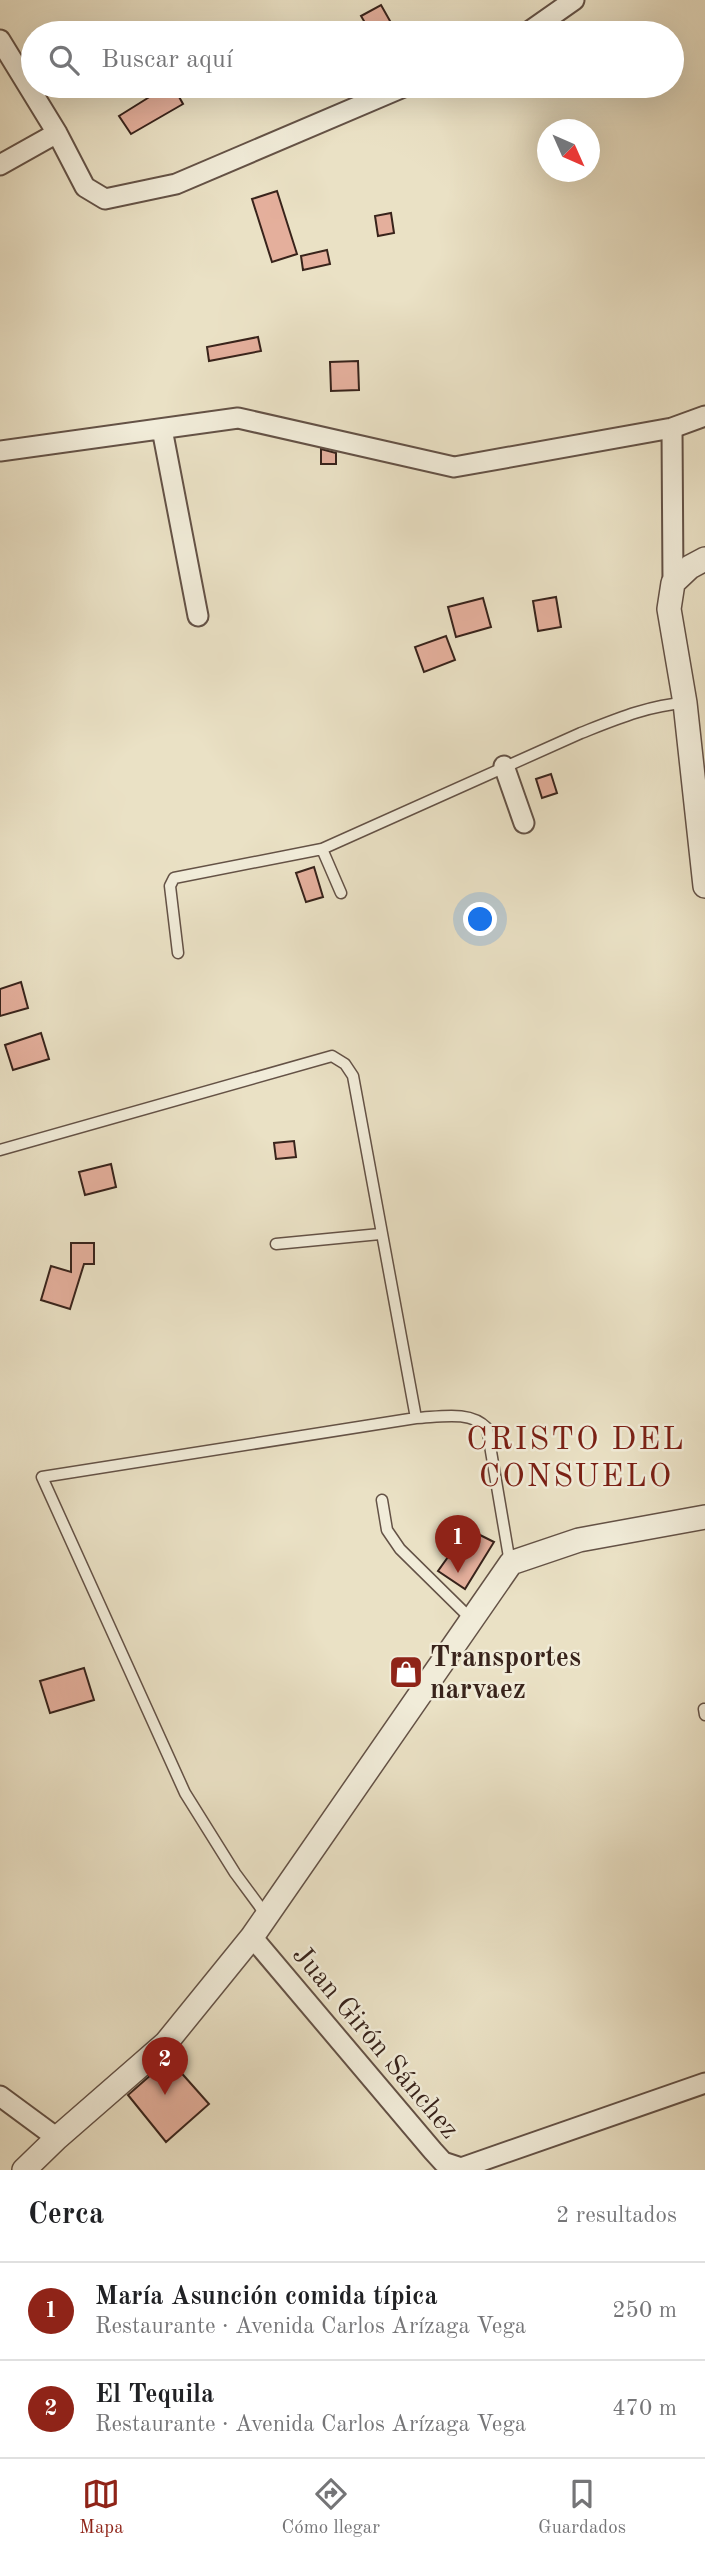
<!DOCTYPE html>
<html lang="es">
<head>
<meta charset="utf-8">
<style>
	:root { --surface:#fff; --page:#f2f2f2; --text:#202124; --muted:#757577; --line:#e0e0e0; --accent:#8f2418 }
	body { margin:0; font-family:"Old Standard TT",serif; background:var(--page); color:var(--text) }
	.compass { position:absolute; left:537px; top:119px; width:63px; height:63px; border-radius:50%; background:var(--surface); box-shadow:0 7px 28px #0002; rotate:135deg }
	.you { position:absolute; left:481px; top:920px; width:24px; height:24px; margin:-18px; border:5px solid #fff; border-radius:50%; background:#1a73e8; box-shadow:0 0 0 10px #1a73e833 }
	.badge { display:grid; place-items:center; width:46px; height:46px; border-radius:50%; background:var(--accent); color:#fff; font-size:23px; font-weight:700 }
	.pin { position:absolute; translate:-50% -58px; filter:drop-shadow(0 2px 4px #0008) }
	.pin::after { content:''; position:absolute; top:37px; width:24px; height:21px; background:inherit; clip-path:polygon(0 0,100% 0,50% 100%) }
	.list { margin:0; padding:0; list-style:none }
	h2 { display:flex; justify-content:space-between; align-items:center; height:91px; margin:0; padding:0 28px; font-size:30px }
	h2 small { font-size:23px; font-weight:400; color:var(--muted) }
	.list li { display:grid; grid-template-columns:46px 1fr auto; gap:21px; align-items:center; box-sizing:border-box; height:98px; padding:0 28px; border-top:2px solid var(--line) }
	.list b { display:block; font-size:26px; white-space:nowrap }
	.list p { margin:0; font-size:23px; white-space:nowrap; color:var(--muted) }
	.list em { font-size:23px; font-style:normal; color:var(--muted) }
	.icon { flex:none; width:38px; height:38px; fill:none; stroke:currentColor; stroke-width:2; stroke-linecap:round; stroke-linejoin:round }
	.map { position:relative; flex:none; width:705px; height:2170px; overflow:hidden }
	.search { position:absolute; background:var(--surface); box-shadow:0 7px 28px #0002; left:21px; right:21px; top:21px; height:77px; display:flex; align-items:center; gap:18px; box-sizing:border-box; padding:0 24px; border-radius:38px; color:var(--muted); font-size:26px }
	.sheet { height:287px; background:var(--surface) }
	nav { display:flex; justify-content:space-around; align-items:center; box-sizing:border-box; height:98px; border-top:2px solid var(--line); background:var(--surface); font-size:19px; color:var(--muted) }
	nav a { display:grid; justify-items:center; gap:4px }
	nav .on { color:var(--accent) }
	.map>svg:first-child { display:block }
	.building { fill:#e4af9c; stroke:#38231b; stroke-width:2 }
	.lines { fill:none; stroke-linecap:round; stroke-linejoin:round }
	.service-casing { stroke:#645246; stroke-width:13 }
	.minor-casing { stroke:#645246; stroke-width:23 }
	.tertiary-casing { stroke:#645246; stroke-width:26 }
	.service { stroke:#f1ecd9; stroke-width:10 }
	.minor { stroke:#f1ecd9; stroke-width:19 }
	.tertiary { stroke:#f1ecd9; stroke-width:23 }
	.labels { text-anchor:middle; stroke-width:5; stroke-linejoin:round; paint-order:stroke }
	.poi-label { font-size:28px; font-weight:bold; fill:#38231b; stroke:#f1ecd9; text-anchor:start }
	.street-label { font-size:28px; fill:#38231b; stroke:#f1ecd9 }
	.quarter-label { font-size:32px; letter-spacing:2px; fill:#7a1f14; stroke:#f1ecd9 }
</style>
</head>
<body>
<div class="map">
<svg width="705" height="2170" viewBox="0 0 705 2170">
	<rect width="100%" height="100%" fill="#eae1c5"/>
	<filter id="stains"><feTurbulence type="fractalNoise" baseFrequency=".00286" numOctaves="4"/><feColorMatrix values="0 0 0 0 .2 0 0 0 0 .09 0 0 0 0 .02 0 0 0 .5 -.17"/></filter>
	<radialGradient id="worn" r=".72"><stop offset=".6" stop-color="#630" stop-opacity="0"/><stop offset="1" stop-color="#630" stop-opacity=".3"/></radialGradient>
	<path class="building" d="M381 5 394 28 385 33H371L361 16Z
		M157 86H173L183 104 131 134 119 116 151 96 148 91Z
		M277 191 297 254 272 262 252 199Z
		M391 213 394 233 378 236 375 216Z
		M327 250 330 264 303 270 301 256Z
		M258 337 261 351 209 361 207 347Z
		M358 361 359 390 331 391 330 362Z
		M321 449 336 453V464H321Z
		M556 597 561 627 538 631 533 601Z
		M483 598 491 627 456 637 448 607Z
		M446 636 455 660 424 672 415 647Z
		M551 774 557 793 542 798 536 779Z
		M314 867 323 897 306 902 296 873Z
		M21 982 28 1008 0 1016V989Z
		M41 1033 49 1059 13 1070 5 1045Z
		M294 1141 296 1157 276 1159 274 1143Z
		M111 1164 116 1187 85 1195 79 1172Z
		M71 1243H94V1264H84L70 1309 41 1300 51 1266 71 1272Z
		M468 1529 494 1542 465 1589 438 1571Z
		M84 1668 94 1700 50 1713 40 1681Z
		M169 2059 209 2104 166 2142 128 2095Z"/>
	<g class="lines">
		<g class="service-casing">
			<path id="service" d="M341 893 322 849 581 733C614 720 649 705 685 703
				M178 953 170 886 174 878 322 849
				M0 1150 332 1056 345 1064 353 1076 416 1418C440 1417 470 1410 487 1428L510 1563
				M276 1244 380 1234
				M382 1500 387 1530 400 1549 471 1619
				M704 1709 705 1715
				M266 1915 235 1873 185 1793 42 1477 416 1418"/>
		</g>
		<g class="minor-casing">
			<path id="minor" d="M527 33 574 0
				M0 40 57 133 85 187 105 199 176 184 406 86
				M0 165 57 133
				M672 428 673 583
				M162 429 198 616
				M0 451 238 418 454 467 672 428 705 416
				M504 766 524 823
				M252 1937 433 2151 443 2162 461 2168 705 2083
				M0 2096 57 2138"/>
		</g>
		<g class="tertiary-casing">
			<path id="tertiary" d="M705 559 690 567 673 583 669 609 685 703 705 886
				M24 2170 57 2138 166 2043 252 1937 511 1563 579 1540 705 1517"/>
		</g>
		<use href="#service" class="service"/>
		<use href="#minor" class="minor"/>
		<use href="#tertiary" class="tertiary"/>
	</g>
	<defs>
		<g id="shop-square" transform="scale(1.75)"><rect x="-9" y="-9" width="18" height="18" rx="4" fill="#8f2418" stroke="#f1ecd9"/><path d="M-5-2.5h2.3a2.7 3.5 0 0 1 5.4 0H5L5.5 6h-11ZM-1.5-2.5h3a1.5 2.3 0 0 0-3 0Z" fill="#fff"/></g>
	</defs>
	<g fill-rule="evenodd">
		<use href="#shop-square" x="406" y="1672"/>
	</g>
	<g class="labels">
		<g class="poi-label">
			<text x="430" y="1666">Transportes<tspan x="430" dy="32">narvaez</tspan></text>
		</g>
		<g class="street-label">
			<text transform="translate(377 2041) rotate(50)" y="10">Juan Girón Sánchez</text>
		</g>
		<g class="quarter-label">
			<text x="576" y="1449">CRISTO DEL<tspan x="576" dy="37">CONSUELO</tspan></text>
		</g>
	</g>
	<rect width="100%" height="100%" filter="url(#stains)"/>
	<rect width="100%" height="100%" fill="url(#worn)"/>
</svg>
<svg class="compass" viewBox="-18 -18 36 36"><path d="M0-13l5 13h-10z" fill="#e53935"/><path d="M0 13l5-13h-10z" fill="#757577"/></svg>
<div class="you"></div>
<div class="pin badge" style="left:458px;top:1573px">1</div>
<div class="pin badge" style="left:165px;top:2095px">2</div>
<div class="search"><svg class="icon" aria-label="search" viewBox="0 0 24 24"><circle cx="10" cy="10" r="6"/><path d="M15 15l6 6"/></svg>Buscar aquí</div>
</div>
<section class="sheet">
<h2>Cerca<small>2 resultados</small></h2>
<ul class="list">
<li><span class="badge">1</span><div><b>María Asunción comida típica</b><p>Restaurante · Avenida Carlos Arízaga Vega</p></div><em>250 m</em></li>
<li><span class="badge">2</span><div><b>El Tequila</b><p>Restaurante · Avenida Carlos Arízaga Vega</p></div><em>470 m</em></li>
</ul>
</section>
<nav>
<a class="on"><svg class="icon" aria-label="map" viewBox="0 0 24 24"><path d="M3 6l6-2 6 2 6-2v14l-6 2-6-2-6 2zM9 4v14M15 6v14"/></svg>Mapa</a>
<a><svg class="icon" aria-label="directions" viewBox="0 0 24 24"><path d="M12 3l9 9-9 9-9-9zM9 14v-3h6M13 9l2 2-2 2"/></svg>Cómo llegar</a>
<a><svg class="icon" aria-label="saved" viewBox="0 0 24 24"><path d="M7 4h10v16l-5-4-5 4z"/></svg>Guardados</a>
</nav>
</body>
</html>
